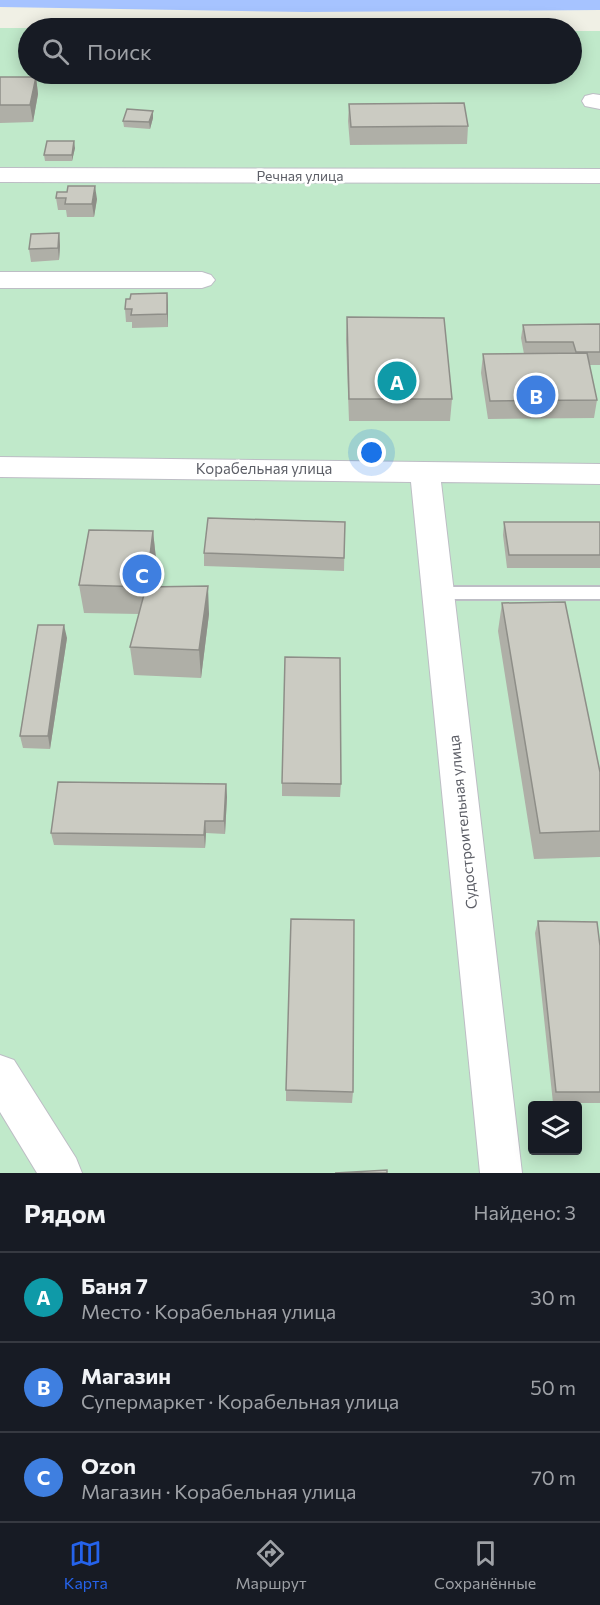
<!DOCTYPE html>
<html lang="ru">
<head>
<meta charset="utf-8">
<style>
	:root { --surface:#171b24; --page:#242831; --text:#f1f3f6; --muted:#9ea1a6; --line:#363941; --accent:#2563eb }
	body { margin:0; font-family:Commissioner,sans-serif; background:var(--page); color:var(--text) }
	.controls { position:absolute; right:18px; bottom:18px; display:grid; overflow:hidden; border-radius:6px; box-shadow:0 3px 15px #0003 }
	.controls button { width:54px; height:54px; display:grid; place-items:center; padding:0; border:0; border-bottom:2px solid var(--line); background:var(--surface); color:var(--text); font:30px sans-serif }
	.you { position:absolute; left:372px; top:453px; width:21px; height:21px; margin:-15px; border:4px solid #fff; border-radius:50%; background:#1a73e8; box-shadow:0 0 0 9px #1a73e833 }
	.badge { display:grid; place-items:center; width:39px; height:39px; border-radius:50%; background:var(--accent); color:#fff; font-size:20px; font-weight:700 }
	.pin { position:absolute; translate:-50% -50%; border:3px solid #fff; box-shadow:0 2px 6px #0006 }
	.list { margin:0; padding:0; list-style:none }
	h2 { display:flex; justify-content:space-between; align-items:center; height:78px; margin:0; padding:0 24px; font-size:26px }
	h2 small { font-size:20px; font-weight:400; color:var(--muted) }
	.list li { display:grid; grid-template-columns:39px 1fr auto; gap:18px; align-items:center; box-sizing:border-box; height:90px; padding:0 24px; border-top:2px solid var(--line) }
	.list b { display:block; font-size:22px; white-space:nowrap }
	.list p { margin:0; font-size:20px; white-space:nowrap; color:var(--muted) }
	.list em { font-size:20px; font-style:normal; color:var(--muted) }
	.icon { flex:none; width:33px; height:33px; fill:none; stroke:currentColor; stroke-width:2; stroke-linecap:round; stroke-linejoin:round }
	.map { position:relative; flex:none; width:600px; height:1173px; overflow:hidden }
	.search { position:absolute; background:var(--surface); box-shadow:0 3px 15px #0003; left:18px; right:18px; top:18px; height:66px; display:flex; align-items:center; gap:15px; box-sizing:border-box; padding:0 21px; border-radius:33px; color:var(--muted); font-size:22px }
	.sheet { height:348px; background:var(--surface) }
	nav { display:flex; justify-content:space-around; align-items:center; box-sizing:border-box; height:84px; border-top:2px solid var(--line); background:var(--surface); font-size:16px; color:var(--muted) }
	nav a { display:grid; justify-items:center; gap:3px }
	nav .on { color:var(--accent) }
	.map>svg:first-child { display:block }
	.green { fill:#c0e9ca; fill-rule:evenodd }
	.water { fill:#a6c3ff }
	.lines { fill:none; stroke-linecap:round; stroke-linejoin:round }
	.service-casing { stroke:#bdbdc5; stroke-width:4 }
	.minor-casing { stroke:#bdbdc5; stroke-width:2 }
	.service { fill:#fff; fill-rule:evenodd }
	.minor { fill:#fff; fill-rule:evenodd }
	.wall { fill:#afafa7 }
	.shaded-wall { fill:#8e8e88 }
	.building { fill:#cbcbc2; stroke:#8e8e88; stroke-width:1.5 }
	.labels { text-anchor:middle; stroke-width:5; stroke-linejoin:round; paint-order:stroke }
	.far-street-label { font-size:14px; fill:#5d5f67; stroke:#fff }
	.street-label { font-size:15px; fill:#5d5f67; stroke:#fff }
</style>
</head>
<body>
<div class="map">
<svg width="600" height="1173" viewBox="0 0 600 1173">
	<rect width="100%" height="100%" fill="#f0f0e5"/>
	<path class="green" d="M0 28H174H28V74H572V31H600V1173H0ZM532 1106H578V1150H532Z"/>
	<path class="water" d="M0 0H600V10L307 12 0 7Z"/>
	<g class="lines">
		<g class="service-casing">
			<path id="service" d="M438 587H600V599H438L432 597 430 593 432 589Z"/>
		</g>
		<g class="minor-casing">
			<path id="minor" d="M593 94 600 95V109L585 106 582 101 585 96Z
				M0 168 600 169V183L0 182Z
				M0 272H202L211 275 215 280 211 285 202 288H0Z
				M0 457 600 464V484L441 482 522 1173H480L411 482 0 477Z
				M0 1055 14 1060 76 1158 82 1173H37L0 1112Z"/>
		</g>
		<use href="#service" class="service"/>
		<use href="#minor" class="minor"/>
	</g>
	<path class="wall" d="M0 77H36L38 94 33 122 0 123Z
		M349 104 468 126 467 144 350 145 348 121Z
		M153 118 150 129 124 127 123 121Z
		M75 148 72 161H45L44 155Z
		M56 198 97 199 94 217H67L66 210H58Z
		M59 233 60 246 59 260 31 262 29 249Z
		M167 293 168 306V327L132 328V322H126L125 309 130 299Z
		M347 317 452 399 450 421H349L346 340Z
		M600 324V365H589L597 400 594 418 488 419 481 373 483 354H524L521 338 523 325Z
		M345 522 344 571 204 566V553Z
		M504 522H600V568H507L503 535Z
		M153 531 156 559 152 587 209 614 201 678 134 675 130 647 139 614 84 613 79 585Z
		M502 603 600 772V857L534 859 498 631Z
		M67 638 50 749 23 748 20 736Z
		M282 783 341 784 340 797 282 796Z
		M226 784 227 797 225 834 206 833 205 848 54 845 51 833Z
		M538 921 600 946V1103H553L535 933Z
		M286 1090 353 1092 352 1103 286 1101Z"/>
	<path class="shaded-wall" d="M36 77 38 94 33 122 30 105Z
		M153 111V118L150 129 149 122Z
		M74 141 75 148 72 161V155Z
		M95 186 97 199 94 217 92 204Z
		M59 233 60 246 59 260 58 248Z
		M167 293 168 306V327L167 314Z
		M153 531 156 559 149 615 146 587Z
		M208 586 209 614 201 678 199 650Z
		M64 625 67 638 50 749 48 736Z
		M226 784 227 797 225 834 224 821Z
		M205 821 206 833 205 848 204 835Z"/>
	<path class="building" d="M0 77H36L30 105H0Z
		M464 103 468 126 351 127 349 104Z
		M127 109 153 111 149 122 123 121Z
		M47 141H74L72 155H44Z
		M68 186H95L92 204H65L66 198H56L57 192H67Z
		M59 233 58 248 29 249 31 234Z
		M167 293V314L131 315 132 309H125L126 299H130L131 294Z
		M347 317 444 318 452 399H349Z
		M600 324V352H576L573 342H526L523 325Z
		M587 353 597 400 490 401 483 354Z
		M208 518 345 522 344 558 204 553Z
		M504 522H600V555H509Z
		M89 530 153 531 146 587 208 586 199 650 130 647 146 587 79 585Z
		M565 602 600 772V831L540 833 502 603Z
		M38 625H64L48 736H20Z
		M285 657 340 658 341 784 282 783Z
		M58 782 226 784 224 821H205L204 835 51 833Z
		M291 919 354 920 353 1092 286 1090Z
		M538 921 597 922 600 946V1092H556Z
		M387 1170V1173H335Z"/>
	<g class="labels">
		<g class="far-street-label">
			<text x="300" y="181">Речная улица</text>
		</g>
		<g class="street-label">
			<text x="264" y="474">Корабельная улица</text>
			<text transform="translate(463 822) rotate(-96)" y="5">Судостроительная улица</text>
		</g>
	</g>
</svg>
<div class="controls">
<button><svg class="icon" aria-label="layers" viewBox="0 0 24 24"><path d="M12 4l9 5-9 5-9-5zM3 14l9 5 9-5"/></svg></button>
</div>
<div class="you"></div>
<div class="pin badge" style="left:397px;top:381px;background:#0f9aa8">A</div>
<div class="pin badge" style="left:536px;top:395px;background:#3f7fe0">B</div>
<div class="pin badge" style="left:142px;top:574px;background:#3f7fe0">C</div>
<div class="search"><svg class="icon" aria-label="search" viewBox="0 0 24 24"><circle cx="10" cy="10" r="6"/><path d="M15 15l6 6"/></svg>Поиск</div>
</div>
<section class="sheet">
<h2>Рядом<small>Найдено: 3</small></h2>
<ul class="list">
<li><span class="badge" style="background:#0f9aa8">A</span><div><b>Баня 7</b><p>Место · Корабельная улица</p></div><em>30 m</em></li>
<li><span class="badge" style="background:#3f7fe0">B</span><div><b>Магазин</b><p>Супермаркет · Корабельная улица</p></div><em>50 m</em></li>
<li><span class="badge" style="background:#3f7fe0">C</span><div><b>Ozon</b><p>Магазин · Корабельная улица</p></div><em>70 m</em></li>
</ul>
</section>
<nav>
<a class="on"><svg class="icon" aria-label="map" viewBox="0 0 24 24"><path d="M3 6l6-2 6 2 6-2v14l-6 2-6-2-6 2zM9 4v14M15 6v14"/></svg>Карта</a>
<a><svg class="icon" aria-label="directions" viewBox="0 0 24 24"><path d="M12 3l9 9-9 9-9-9zM9 14v-3h6M13 9l2 2-2 2"/></svg>Маршрут</a>
<a><svg class="icon" aria-label="saved" viewBox="0 0 24 24"><path d="M7 4h10v16l-5-4-5 4z"/></svg>Сохранённые</a>
</nav>
</body>
</html>
